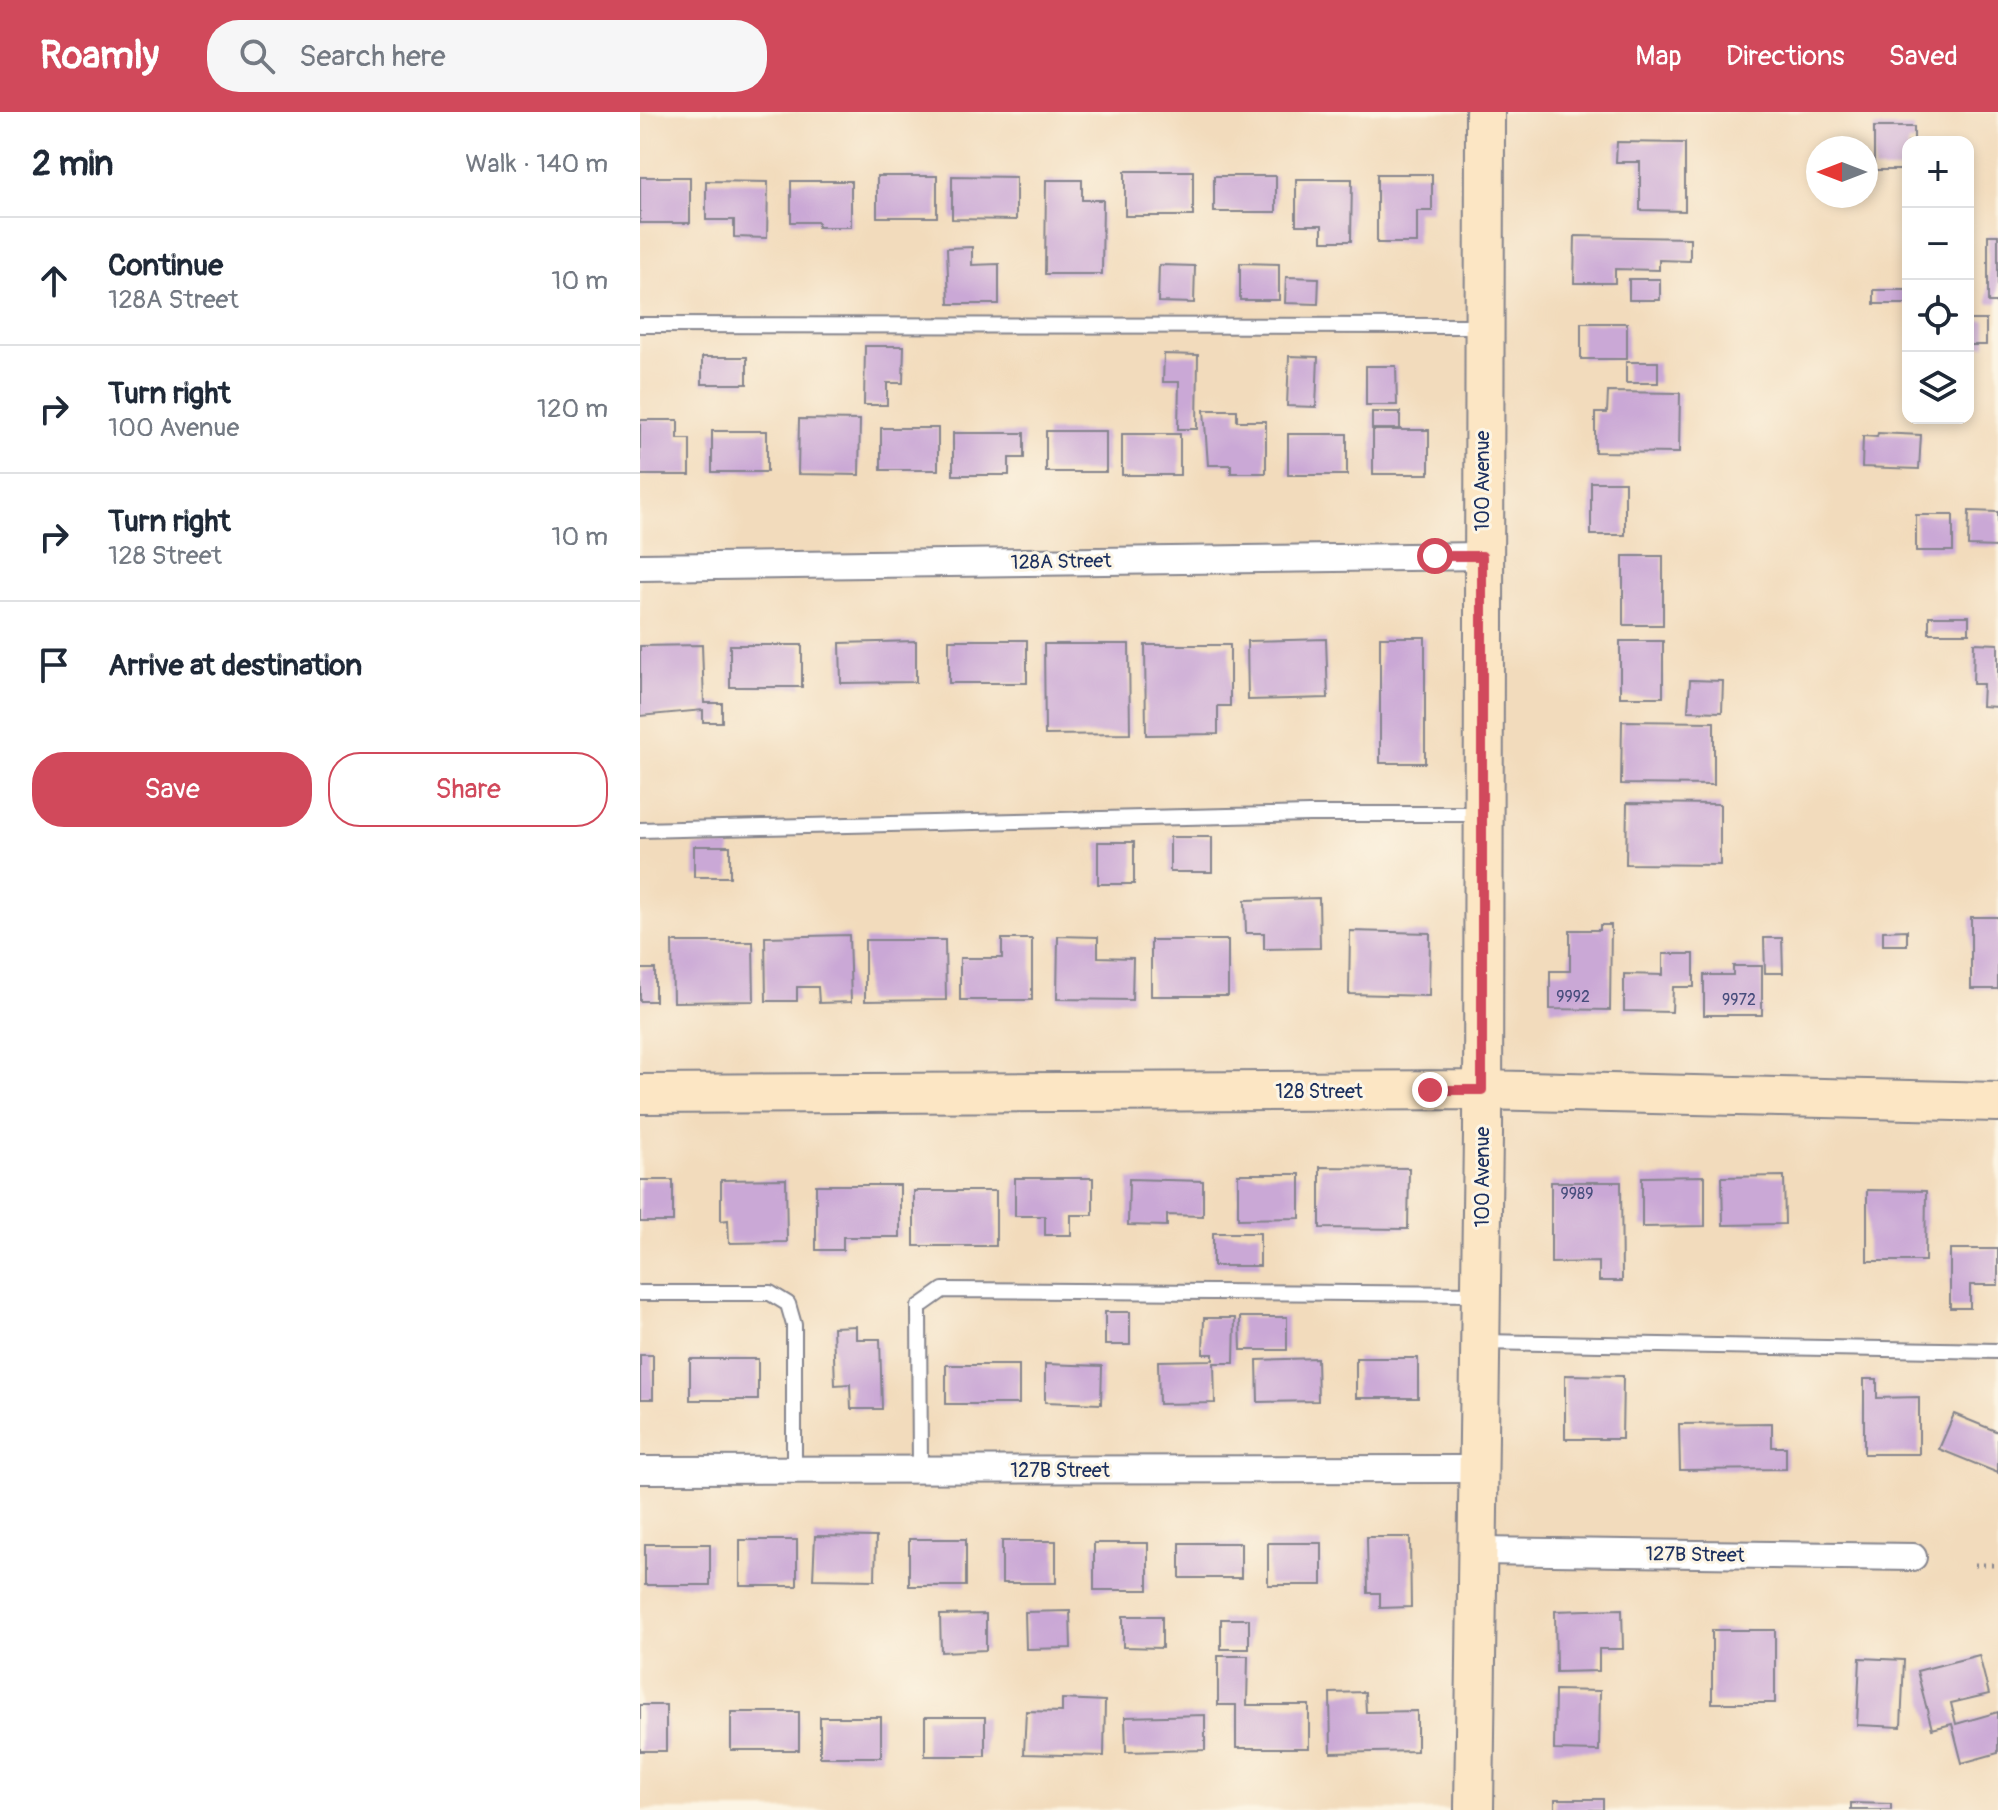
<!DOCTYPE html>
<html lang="en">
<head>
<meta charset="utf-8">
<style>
	:root { --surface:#fff; --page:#f6f6f7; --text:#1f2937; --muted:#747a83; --line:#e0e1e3; --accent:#d1495b }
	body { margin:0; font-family:Pangolin,sans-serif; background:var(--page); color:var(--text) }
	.controls { position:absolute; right:24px; top:24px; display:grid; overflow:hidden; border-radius:16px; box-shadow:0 4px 12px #0003 }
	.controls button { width:72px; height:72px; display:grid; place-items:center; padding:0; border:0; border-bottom:2px solid var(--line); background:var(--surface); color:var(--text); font:40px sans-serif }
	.compass { position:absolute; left:1166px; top:24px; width:72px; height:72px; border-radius:50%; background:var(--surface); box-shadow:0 4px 12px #0003; rotate:270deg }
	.stop { position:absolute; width:24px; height:24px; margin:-18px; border:6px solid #d1495b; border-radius:50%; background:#fff }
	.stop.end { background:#d1495b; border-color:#fff; box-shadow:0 2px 8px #0008 }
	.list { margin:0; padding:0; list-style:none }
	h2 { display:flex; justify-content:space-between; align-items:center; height:104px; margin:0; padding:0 32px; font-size:34px }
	h2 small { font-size:26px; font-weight:400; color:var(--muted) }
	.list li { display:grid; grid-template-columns:52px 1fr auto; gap:24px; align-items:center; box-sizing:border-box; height:128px; padding:0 32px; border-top:2px solid var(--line) }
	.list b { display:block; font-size:30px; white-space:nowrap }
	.list p { margin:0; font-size:26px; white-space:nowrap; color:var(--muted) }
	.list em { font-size:26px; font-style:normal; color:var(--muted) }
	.actions { display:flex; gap:16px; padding:24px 32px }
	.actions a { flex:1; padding:18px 0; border:2px solid var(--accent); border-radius:32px; text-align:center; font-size:28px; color:var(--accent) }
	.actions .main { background:var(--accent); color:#fff }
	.icon { flex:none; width:44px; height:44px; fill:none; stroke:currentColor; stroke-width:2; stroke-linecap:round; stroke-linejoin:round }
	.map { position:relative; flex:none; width:1358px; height:1698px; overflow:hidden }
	header { display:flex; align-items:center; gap:48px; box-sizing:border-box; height:112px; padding:0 40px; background:var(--accent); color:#fff }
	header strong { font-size:38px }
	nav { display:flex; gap:44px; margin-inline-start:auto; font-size:28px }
	.search { width:560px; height:72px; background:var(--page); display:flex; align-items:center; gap:20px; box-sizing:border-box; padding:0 28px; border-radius:32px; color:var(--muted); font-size:30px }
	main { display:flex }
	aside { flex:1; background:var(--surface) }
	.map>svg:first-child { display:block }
	.building { fill:#caa8d6 }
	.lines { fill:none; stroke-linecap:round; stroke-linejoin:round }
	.lane-casing { stroke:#86858d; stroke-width:18 }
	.street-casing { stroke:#86858d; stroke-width:30 }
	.secondary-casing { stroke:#86858d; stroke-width:42 }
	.path { stroke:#86858d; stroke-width:5; stroke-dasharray:2 6; stroke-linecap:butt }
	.lane { stroke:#fff; stroke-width:14 }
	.street { stroke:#fff; stroke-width:26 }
	.secondary { stroke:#fce6c4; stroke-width:38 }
	.route { stroke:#d1495b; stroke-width:10 }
	.labels { text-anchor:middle; stroke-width:6; stroke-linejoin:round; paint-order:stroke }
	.number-label { font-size:16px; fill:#474d7c }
	.street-label { font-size:20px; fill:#1b2f5e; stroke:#fcf5e5 }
</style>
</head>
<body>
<header>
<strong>Roamly</strong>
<div class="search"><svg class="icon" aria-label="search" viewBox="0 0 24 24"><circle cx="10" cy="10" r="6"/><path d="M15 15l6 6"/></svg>Search here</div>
<nav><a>Map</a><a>Directions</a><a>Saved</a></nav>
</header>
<main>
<aside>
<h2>2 min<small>Walk · 140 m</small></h2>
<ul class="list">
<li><svg class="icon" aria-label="ahead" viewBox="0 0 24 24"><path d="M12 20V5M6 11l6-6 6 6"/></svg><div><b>Continue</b><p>128A Street</p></div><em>10 m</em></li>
<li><svg class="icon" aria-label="right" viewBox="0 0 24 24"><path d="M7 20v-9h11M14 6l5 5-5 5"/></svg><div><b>Turn right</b><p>100 Avenue</p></div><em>120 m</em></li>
<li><svg class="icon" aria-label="right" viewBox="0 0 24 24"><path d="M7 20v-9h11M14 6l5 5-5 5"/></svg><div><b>Turn right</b><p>128 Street</p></div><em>10 m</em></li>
<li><svg class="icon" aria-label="arrive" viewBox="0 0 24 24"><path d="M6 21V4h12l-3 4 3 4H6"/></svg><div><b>Arrive at destination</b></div></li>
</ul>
<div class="actions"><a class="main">Save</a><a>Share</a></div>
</aside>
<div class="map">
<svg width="1358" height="1698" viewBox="0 0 1358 1698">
	<rect width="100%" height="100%" fill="#fcf5e5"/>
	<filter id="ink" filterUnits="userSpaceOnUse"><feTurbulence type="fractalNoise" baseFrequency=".0125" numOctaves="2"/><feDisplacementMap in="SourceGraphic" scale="16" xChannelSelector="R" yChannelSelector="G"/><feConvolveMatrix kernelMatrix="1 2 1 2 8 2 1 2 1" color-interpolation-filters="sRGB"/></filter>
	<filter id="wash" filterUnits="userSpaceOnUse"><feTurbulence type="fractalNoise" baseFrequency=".006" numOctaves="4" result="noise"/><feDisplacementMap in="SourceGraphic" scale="32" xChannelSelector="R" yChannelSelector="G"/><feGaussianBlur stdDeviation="1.8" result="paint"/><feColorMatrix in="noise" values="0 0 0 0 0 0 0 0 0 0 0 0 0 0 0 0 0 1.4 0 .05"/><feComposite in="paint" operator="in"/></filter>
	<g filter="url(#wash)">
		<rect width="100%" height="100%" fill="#f2dbbc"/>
		<g id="blocks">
			<path class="building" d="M1234 15H1274V30H1268V58H1234Z
				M977 30 1045 31V99L1000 98V50H976Z
				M485 59H553V104H485Z
				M737 62H792V99H777V131H737Z
				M237 64H297V105H237Z
				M312 64 376 65V108L312 107Z
				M574 64H636V100H574Z
				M0 65H50V111H0Z
				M656 67H712L711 129H682V113H656Z
				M406 68H442V88H463L462 162H405Z
				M66 69 128 70 127 126 94 125V108H66Z
				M151 69H211V115H178V110H151Z
				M1348 123H1358V191H1348Z
				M935 124 1050 126V149L1019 148V158L975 157V171H934Z
				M332 135V153L359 152V192H309L307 136Z
				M600 151 639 152V188H600Z
				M519 153 555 154 554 191 518 190Z
				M646 165 679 166 678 192 645 191Z
				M989 167H1020V188H989Z
				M1234 178H1268V192H1234Z
				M1328 208H1346V233H1328Z
				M941 211H987V247H941Z
				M225 234H264L263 271H247V293H224Z
				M524 242 558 243 557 317H538L539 270H523Z
				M649 244 678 245 676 295 647 294Z
				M62 245H107V272H62Z
				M986 250H1018V271H986Z
				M726 254H756L757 293H726Z
				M968 280 1040 281 1039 341 955 340V301H967Z
				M564 298H597V309H626V361H591V353H568Z
				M732 300H760V317H732Z
				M159 307 220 308 219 363 158 362Z
				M0 308H38V327H50V363H0Z
				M241 316H298V358H241Z
				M733 318H789V362H733Z
				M72 319H127V360H72Z
				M406 319H466V360H406Z
				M313 321H384V346H369V363H313Z
				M1238 321 1281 323 1279 357 1222 355 1223 324 1237 325Z
				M482 322H540V363H482Z
				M648 322H707V363H648Z
				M951 370H985V423H951Z
				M1329 399 1358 400V435L1328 434Z
				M1276 403H1313V439H1276Z
				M983 444H1023V513H983Z
				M1289 504H1329V521H1289Z
				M740 525H785V651H740Z
				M686 527 688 586 608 588 607 529Z
				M309 528H387V571H309Z
				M276 529V570L201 571 200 531Z
				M980 529H1023V585H980Z
				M1334 531 1358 532V595L1342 594 1343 572H1333Z
				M404 532H489L490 622 405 623Z
				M62 533 64 591H82V610H63V598L0 604V534Z
				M90 533H162V575H90Z
				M505 533H590V594H578V622L506 623Z
				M1050 568 1083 569 1082 600 1048 599Z
				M982 609 1074 610V673L981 672Z
				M987 691 1080 692V753L986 752Z
				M530 725H572V760H530Z
				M458 730H494V772H458Z
				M54 734H90V765H54Z
				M679 786 680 836 624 837V821H606L605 788Z
				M1331 805H1358V877H1331Z
				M960 813H971L970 898 910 897V859H930V818H960Z
				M1267 818V833H1243V819Z
				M710 819 790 821 789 884 709 882Z
				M209 823 211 890 179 891 178 875H157V889H126L125 825Z
				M418 824 458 825V845L493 846 492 888 417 887Z
				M1124 826H1142L1143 861H1125Z
				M362 827H392V888H320V846H362Z
				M225 828H305L306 888 225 889Z
				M511 828H588V884H511Z
				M32 830H113L114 889 33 890Z
				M1023 842H1054V875H1033L1032 900 984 899V862L1023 863Z
				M1093 854H1122V903H1064V863H1093Z
				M0 857H15V889H0Z
				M680 1055 769 1056 768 1117 680 1116Z
				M598 1062H660V1106L598 1107Z
				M1065 1064V1114L1002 1115V1065Z
				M1144 1064 1145 1112 1083 1113 1082 1065Z
				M375 1066H453V1103H431V1123H405V1104H375Z
				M146 1067 147 1130 89 1131 88 1108 81 1109V1068Z
				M489 1067 563 1069V1104L527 1103V1114L488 1113Z
				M0 1068H33V1110H0Z
				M911 1070H981L982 1169H959V1150L911 1151Z
				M176 1073H260V1125H203V1138H176Z
				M1227 1078 1286 1079 1285 1149H1227Z
				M274 1079H356V1134H274Z
				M573 1121H620V1154H573Z
				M1310 1137H1358V1173H1330V1196H1310Z
				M465 1200H490V1233H465Z
				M600 1205H647V1238H601Z
				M564 1206H595L594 1251H574L575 1291 519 1292 518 1249 573 1248V1242H563Z
				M216 1214V1227H240L242 1297H211L210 1272 195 1273 193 1215Z
				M0 1243H13V1287H0Z
				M677 1246 678 1289 618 1290 617 1248Z
				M716 1246H778V1286H716Z
				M50 1247H118V1288H50Z
				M405 1252 462 1254 461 1292 405 1290Z
				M306 1253H379V1292H306Z
				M925 1263 983 1264 982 1327H925Z
				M1224 1267H1237V1286L1279 1285V1342H1224Z
				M1314 1302 1358 1320V1361L1299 1337Z
				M1132 1311V1335H1146V1357L1040 1358 1039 1312Z
				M175 1424 236 1425 235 1468 173 1467Z
				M727 1425H770L771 1495 740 1496V1481H728Z
				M269 1427H326V1474H269Z
				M100 1428H157V1474H100Z
				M362 1429H416V1471H362Z
				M454 1431H508V1478H454Z
				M540 1431H601V1466H540Z
				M628 1431H682V1473H628Z
				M5 1432H70V1473H5Z
				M982 1497 983 1537H959V1559L916 1560 915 1499Z
				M430 1499 431 1536 386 1537 385 1500Z
				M346 1502V1538L301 1540 300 1503Z
				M483 1504H522V1536L483 1535Z
				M581 1507H609V1537H581Z
				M1072 1518H1135V1591H1072Z
				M1339 1543 1349 1582 1311 1591 1316 1612 1358 1600V1641L1322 1651 1312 1612 1292 1617 1277 1559Z
				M578 1544H608L607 1593H669V1636H596V1593H578Z
				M1220 1546 1264 1548 1261 1615 1217 1613Z
				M915 1578 960 1579 959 1639 914 1638Z
				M725 1580 726 1600 777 1599V1639L691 1641 690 1581Z
				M422 1587 465 1589 464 1644 384 1642 386 1599 422 1600Z
				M0 1593H26V1639H0Z
				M91 1600H159V1638H91Z
				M565 1603V1638L486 1640 485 1605Z
				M180 1605H241V1645H180Z
				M285 1605H345V1644H285Z
				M915 1687H963V1698H915Z
				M1211 1691 1251 1692V1698H1211Z"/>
		</g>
	</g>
	<g filter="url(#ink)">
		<use href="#blocks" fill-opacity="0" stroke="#86858d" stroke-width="2"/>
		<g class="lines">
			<g class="lane-casing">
				<path id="lane" d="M0 213 843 214
					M0 718 669 702H841
					M0 1181H130L148 1192 154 1213V1358
					M842 1230 1358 1239
					M280 1358 279 1195 303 1178 841 1182"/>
			</g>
			<g class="street-casing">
				<path id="street" d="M0 455 842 444
					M0 1358 840 1357
					M837 1439 1273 1445"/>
			</g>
			<g class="secondary-casing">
				<path id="secondary" d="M0 982 842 978 1358 990
					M834 1698 843 1023 845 0"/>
			</g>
			<path class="path" d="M1335 1453H1358"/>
			<use href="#lane" class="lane"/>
			<use href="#street" class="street"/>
			<use href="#secondary" class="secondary"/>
		</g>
	</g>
	<g class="lines" filter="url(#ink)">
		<path class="route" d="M790 978H842V444H795"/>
	</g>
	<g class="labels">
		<g class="number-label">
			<text x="933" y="890">9992</text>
			<text x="1099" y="893">9972</text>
			<text x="937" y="1087">9989</text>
		</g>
		<g class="street-label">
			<text transform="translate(842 369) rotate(-90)" y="7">100 Avenue</text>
			<text transform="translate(421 449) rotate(-1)" y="7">128A Street</text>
			<text x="679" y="986">128 Street</text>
			<text transform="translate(842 1065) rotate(-90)" y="7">100 Avenue</text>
			<text x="420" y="1365">127B Street</text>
			<text transform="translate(1055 1442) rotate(1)" y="7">127B Street</text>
		</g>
	</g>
</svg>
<div class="controls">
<button>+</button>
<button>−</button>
<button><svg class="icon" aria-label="locate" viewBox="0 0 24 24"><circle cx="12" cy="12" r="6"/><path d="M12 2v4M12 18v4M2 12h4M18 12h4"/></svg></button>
<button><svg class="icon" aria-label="layers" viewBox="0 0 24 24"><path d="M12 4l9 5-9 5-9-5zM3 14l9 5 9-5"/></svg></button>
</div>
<svg class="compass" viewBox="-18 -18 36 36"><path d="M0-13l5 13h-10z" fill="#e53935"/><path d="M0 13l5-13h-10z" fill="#747a83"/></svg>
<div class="stop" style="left:795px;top:444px"></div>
<div class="stop end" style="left:790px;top:978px"></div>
</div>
</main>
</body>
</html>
